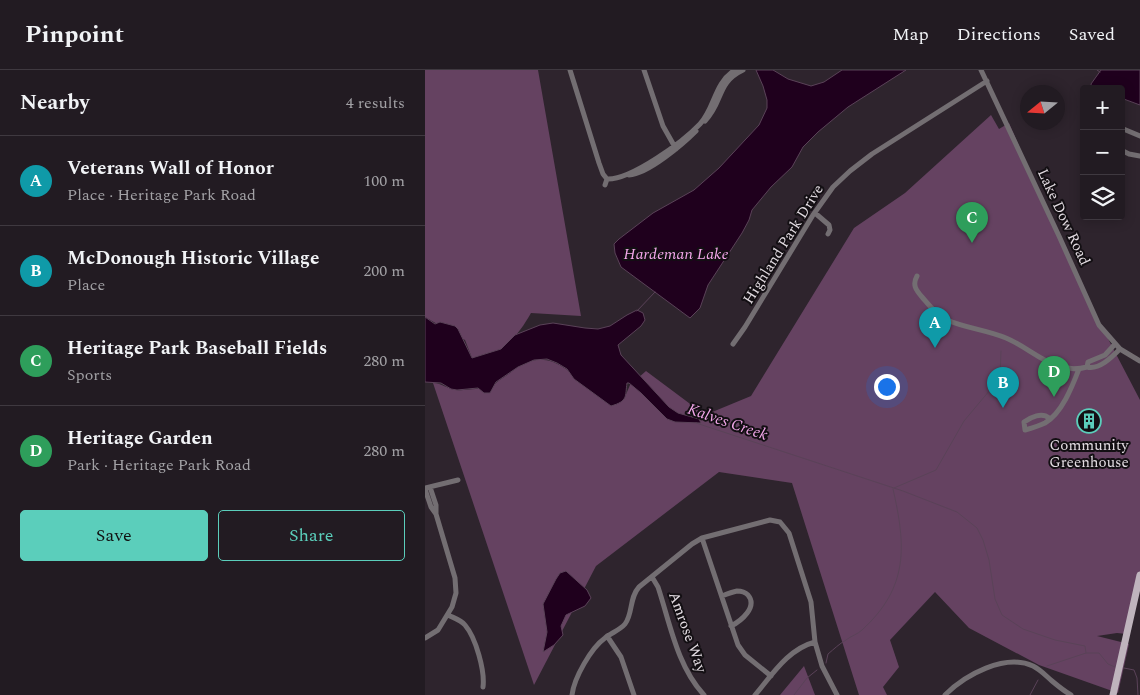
<!DOCTYPE html>
<html lang="en">
<head>
<meta charset="utf-8">
<style>
	:root { --surface:#221b22; --page:#2a242a; --text:#f1f3f6; --muted:#a2a1a5; --line:#3f3940; --accent:#5bcebb }
	body { margin:0; font-family:Spectral,serif; background:var(--page); color:var(--text) }
	.controls { position:absolute; right:15px; top:15px; display:grid; overflow:hidden; border-radius:5px; box-shadow:0 2px 12px #0003 }
	.controls button { width:45px; height:45px; display:grid; place-items:center; padding:0; border:0; border-bottom:1px solid var(--line); background:var(--surface); color:var(--text); font:25px sans-serif }
	.compass { position:absolute; left:595px; top:15px; width:45px; height:45px; border-radius:50%; background:var(--surface); box-shadow:0 2px 12px #0003; rotate:252deg }
	.you { position:absolute; left:461px; top:316px; width:18px; height:18px; margin:-12px; border:4px solid #fff; border-radius:50%; background:#1a73e8; box-shadow:0 0 0 8px #1a73e833 }
	.badge { display:grid; place-items:center; width:32px; height:32px; border-radius:50%; background:var(--accent); color:#fff; font-size:16px; font-weight:700 }
	.pin { position:absolute; translate:-50% -41px; filter:drop-shadow(0 1px 2px #0008) }
	.pin::after { content:''; position:absolute; top:26px; width:18px; height:15px; background:inherit; clip-path:polygon(0 0,100% 0,50% 100%) }
	.list { margin:0; padding:0; list-style:none }
	h2 { display:flex; justify-content:space-between; align-items:center; height:65px; margin:0; padding:0 20px; font-size:21px }
	h2 small { font-size:16px; font-weight:400; color:var(--muted) }
	.list li { display:grid; grid-template-columns:32px 1fr auto; gap:15px; align-items:center; box-sizing:border-box; height:90px; padding:0 20px; border-top:1px solid var(--line) }
	.list b { display:block; font-size:19px; white-space:nowrap }
	.list p { margin:0; font-size:16px; white-space:nowrap; color:var(--muted) }
	.list em { font-size:16px; font-style:normal; color:var(--muted) }
	.actions { display:flex; gap:10px; padding:15px 20px }
	.actions a { flex:1; padding:11px 0; border:1px solid var(--accent); border-radius:5px; text-align:center; font-size:18px; color:var(--accent) }
	.actions .main { background:var(--accent); color:#111 }
	.icon { flex:none; width:28px; height:28px; fill:none; stroke:currentColor; stroke-width:2; stroke-linecap:round; stroke-linejoin:round }
	.map { position:relative; flex:none; width:715px; height:625px; overflow:hidden }
	header { display:flex; align-items:center; gap:30px; box-sizing:border-box; height:70px; padding:0 25px; background:var(--surface); border-bottom:1px solid var(--line) }
	header strong { font-size:24px }
	nav { display:flex; gap:28px; margin-inline-start:auto; font-size:18px }
	main { display:flex }
	aside { flex:1; background:var(--surface) }
	.map>svg:first-child { display:block }
	.green { fill:#654261 }
	.water { fill:#1f001d; stroke:#5a4258 }
	.lines { fill:none; stroke-linecap:round; stroke-linejoin:round }
	.stream { stroke:#5a4258; stroke-width:1 }
	.minor { stroke:#736e72; stroke-width:5 }
	.major { stroke:#bfb4bd; stroke-width:7 }
	.labels { text-anchor:middle; stroke-width:4; stroke-linejoin:round; paint-order:stroke }
	.street-label { font-size:15px; fill:#e3dce2; stroke:#130f13 }
	.poi-label { font-size:15px; fill:#e3dce2; stroke:#130f13 }
	.water-label { font-size:16px; font-style:italic; fill:#f3a7ea; stroke:#130f13 }
</style>
</head>
<body>
<header>
<strong>Pinpoint</strong>
<nav><a>Map</a><a>Directions</a><a>Saved</a></nav>
</header>
<main>
<aside>
<h2>Nearby<small>4 results</small></h2>
<ul class="list">
<li><span class="badge" style="background:#0f9aa8">A</span><div><b>Veterans Wall of Honor</b><p>Place · Heritage Park Road</p></div><em>100 m</em></li>
<li><span class="badge" style="background:#0f9aa8">B</span><div><b>McDonough Historic Village</b><p>Place</p></div><em>200 m</em></li>
<li><span class="badge" style="background:#2e9e5b">C</span><div><b>Heritage Park Baseball Fields</b><p>Sports</p></div><em>280 m</em></li>
<li><span class="badge" style="background:#2e9e5b">D</span><div><b>Heritage Garden</b><p>Park · Heritage Park Road</p></div><em>280 m</em></li>
</ul>
<div class="actions"><a class="main">Save</a><a>Share</a></div>
</aside>
<div class="map">
<svg width="715" height="625" viewBox="0 0 715 625">
	<rect width="100%" height="100%" fill="#2e242d"/>
	<path class="green" d="M0 0H113L156 246 106 243C98 257 89 270 76 279 71 283 53 286 47 288L40 270 0 247Z
		M566 45 574 59 584 53 655 215 715 330V502L702 564 692 563 672 566 704 574 693 623 614 595 544 558 510 522 465 570 474 597 458 617 462 625H434L367 413 294 402 171 496 109 615 8 313C17 313 22 319 31 320 38 321 44 319 51 319 55 318 61 320 66 321 70 311 77 309 85 303 103 287 122 285 141 299 146 302 147 307 151 310 162 318 173 324 182 333L199 329 205 315 221 301 280 345 326 326 429 158 480 123Z
		M379 596 390 625H355Z"/>
	<path class="water" d="M331 0H348L363 9 386 16 399 12 417 0H481L423 37 393 62 378 77 367 97 346 117 327 140 324 150 317 163 283 215 275 238 265 248 196 197 190 183 189 174 194 169 228 143 269 120 294 98 334 55 342 38V30L338 16Z
		M676 0H715V35L696 28V19H667L666 14Z
		M212 240 218 243 220 250 216 256 193 275 196 285 244 337 253 343 274 349 276 353 250 352 242 349 216 323 204 313H202C200 327 203 331 186 336L149 309 142 299 132 293 122 289 109 290 93 297 71 312 65 323H59L53 318 32 320 26 319 16 313 0 312V247L10 254 15 252 30 256 33 259 47 288 76 279 90 265 115 255 128 253 160 258 173 259 185 256 202 245Z
		M141 501 162 520 166 528 160 536 141 545 136 556 138 565 129 575 118 582 122 562 118 534 131 509 135 503Z"/>
	<g class="lines">
		<path class="stream" d="M672 0 675 2
			M212 241 230 222
			M271 353 478 421 532 442 552 458 558 470 564 490 570 529 577 545 598 559 630 570 660 576 661 583
			M469 418 511 400 539 351 575 308 576 281
			M401 593 403 584C409 579 414 574 421 570 426 566 433 564 437 560 484 517 481 476 468 419
			M622 596 661 583H674L683 594 690 597
			M699 598 709 600 712 608 713 625
			M369 625 382 608 392 600
			M605 625 613 610"/>
		<path class="minor" d="M145 0 174 93 178 104 182 109 180 115
			M219 0 238 56 251 79
			M556 0 634 166 674 255 695 279 715 291
			M280 51C299 31 291 13 318 0
			M696 58 715 66
			M696 80 704 84 715 86
			M204 105C223 104 258 74 271 61
			M182 109C206 110 258 72 275 54 290 38 289 13 310 0
			M390 143 404 155 405 160 403 164
			M492 206C487 215 491 220 497 227 504 235 511 245 522 250 540 258 562 260 581 268 608 279 629 306 662 297
			M308 274 320 257 388 145 408 117 425 101 447 84 562 11
			M690 274 680 285 663 292 662 297C674 300 686 288 695 279
			M624 348C617 342 606 347 599 352L600 360C607 358 614 356 620 353 637 343 647 317 654 299
			M5 417 11 435V443
			M0 418 33 410
			M0 419 6 437 11 444 30 508 31 523 27 537 13 560 0 568
			M277 468 313 575 320 585 346 606
			M227 507 233 517C245 553 252 596 279 625
			M297 526C302 524 307 522 312 521 316 521 320 522 323 525 333 537 316 551 306 556
			M23 545C29 548 36 550 40 555 51 568 60 601 58 617
			M182 566 196 587 209 625
			M390 572 397 596 412 625
			M147 625C149 608 166 578 180 568 186 563 195 560 200 554 208 544 204 528 214 517L267 474 277 468 345 450 355 452 364 463 386 532 390 572C363 579 347 605 330 625
			M520 625C540 605 580 583 608 596 616 600 621 606 627 611 633 616 639 621 646 625"/>
		<path class="major" d="M688 625 715 505"/>
	</g>
	<defs>
		<g id="building-ring" transform="scale(1.25)"><circle r="9.5" fill="#130f13" stroke="#5bcebb" stroke-width="1.5"/><path d="M-4-6H4V6H1V3H-1V6H-4ZM-2.5-4.3h1.7v1.8h-1.7ZM.8-4.3h1.7v1.8H.8ZM-2.5-1h1.7V.8h-1.7ZM.8-1h1.7V.8H.8Z" fill="#5bcebb"/></g>
	</defs>
	<g fill-rule="evenodd">
		<use href="#building-ring" x="664" y="351"/>
	</g>
	<g class="labels">
		<g class="street-label">
			<text transform="translate(639 147) rotate(65)" y="5">Lake Dow Road</text>
			<text transform="translate(358 174) rotate(-58)" y="5">Highland Park Drive</text>
			<text transform="translate(263 562) rotate(70)" y="5">Amrose Way</text>
		</g>
		<g class="poi-label">
			<text x="664" y="380">Community<tspan x="664" dy="17">Greenhouse</tspan></text>
		</g>
		<g class="water-label">
			<text x="251" y="189">Hardeman Lake</text>
			<text transform="translate(303 351) rotate(19)" y="6">Kalves Creek</text>
		</g>
	</g>
</svg>
<div class="controls">
<button>+</button>
<button>−</button>
<button><svg class="icon" aria-label="layers" viewBox="0 0 24 24"><path d="M12 4l9 5-9 5-9-5zM3 14l9 5 9-5"/></svg></button>
</div>
<svg class="compass" viewBox="-18 -18 36 36"><path d="M0-13l5 13h-10z" fill="#e53935"/><path d="M0 13l5-13h-10z" fill="#a2a1a5"/></svg>
<div class="you"></div>
<div class="pin badge" style="left:510px;top:278px;background:#0f9aa8">A</div>
<div class="pin badge" style="left:578px;top:338px;background:#0f9aa8">B</div>
<div class="pin badge" style="left:547px;top:173px;background:#2e9e5b">C</div>
<div class="pin badge" style="left:629px;top:327px;background:#2e9e5b">D</div>
</div>
</main>
</body>
</html>
